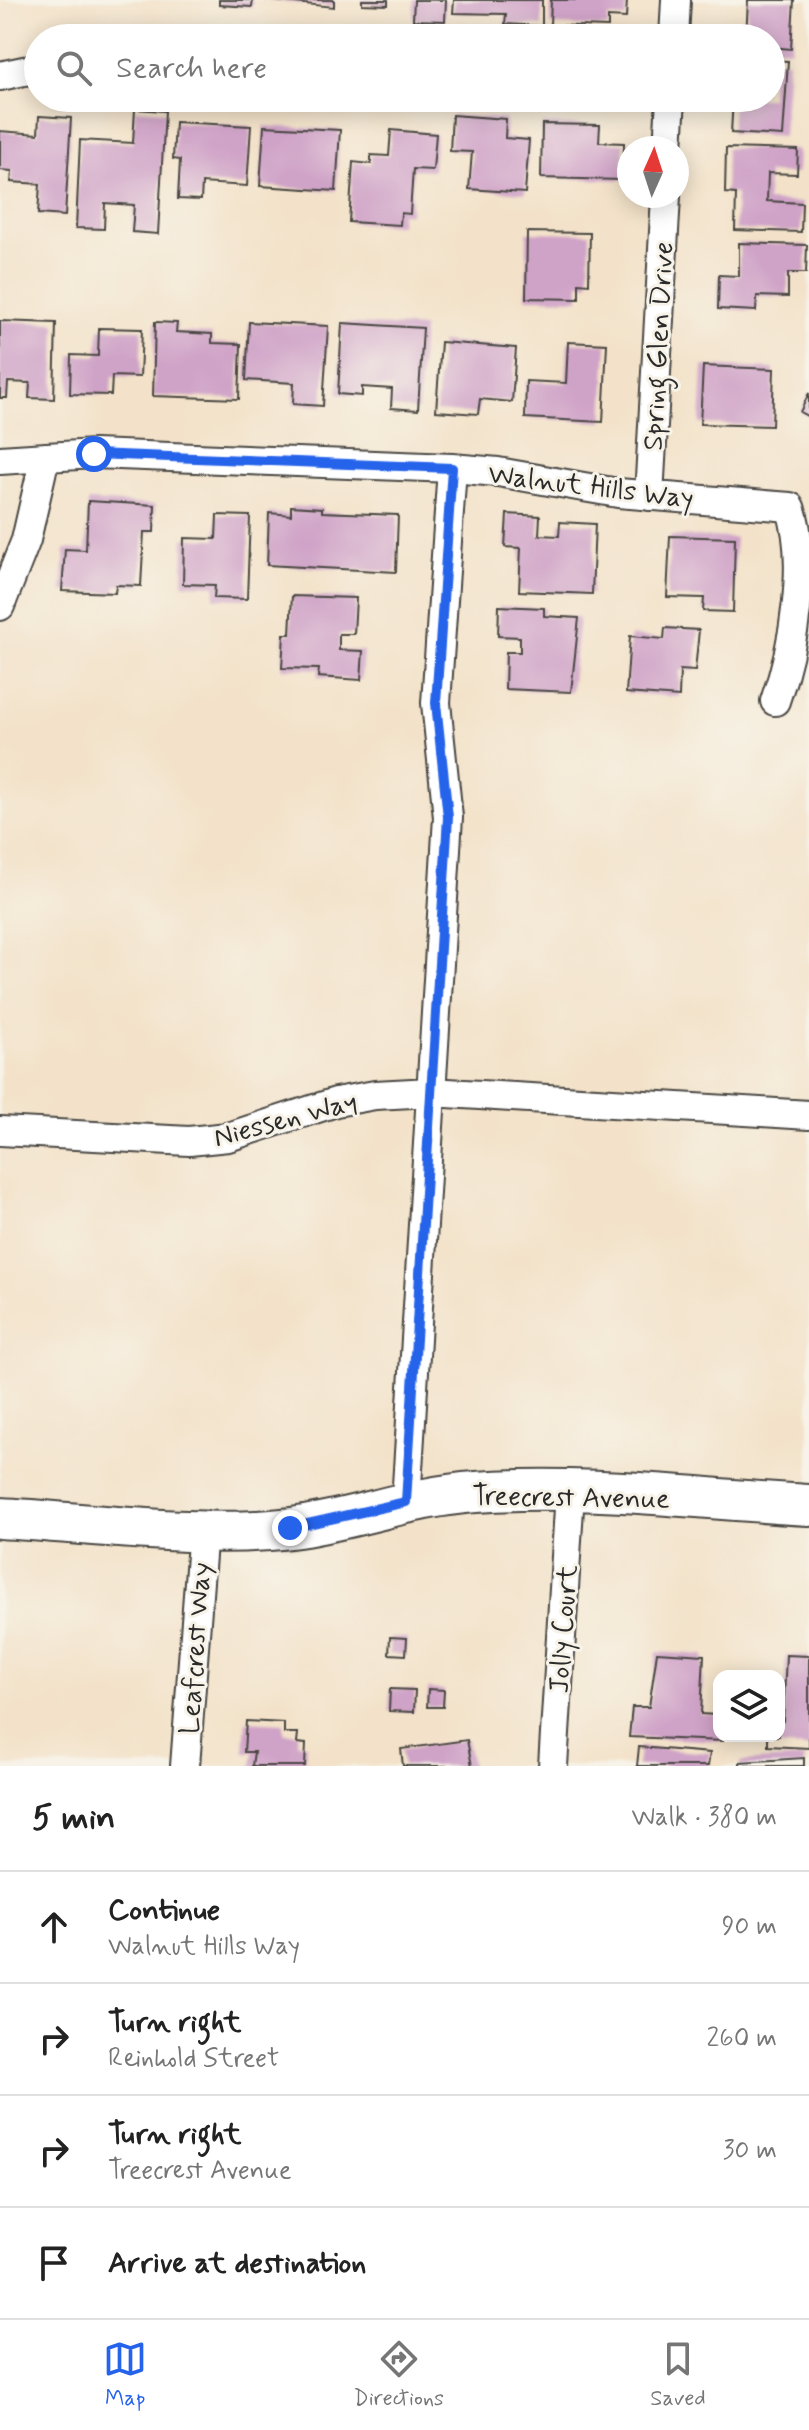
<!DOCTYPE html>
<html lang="en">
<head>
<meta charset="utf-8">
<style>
	:root { --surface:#fff; --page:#f2f2f2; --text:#222; --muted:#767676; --line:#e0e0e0; --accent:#2563eb }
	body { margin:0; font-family:Mynerve,sans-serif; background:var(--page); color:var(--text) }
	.controls { position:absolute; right:24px; bottom:24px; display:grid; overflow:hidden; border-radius:16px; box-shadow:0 4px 20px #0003 }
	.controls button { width:72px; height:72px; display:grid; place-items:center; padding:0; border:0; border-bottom:2px solid var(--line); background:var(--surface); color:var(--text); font:40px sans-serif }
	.compass { position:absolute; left:617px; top:136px; width:72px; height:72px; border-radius:50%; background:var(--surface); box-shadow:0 4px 20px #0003; rotate:3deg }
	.stop { position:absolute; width:24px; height:24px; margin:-18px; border:6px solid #2563eb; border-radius:50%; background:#fff }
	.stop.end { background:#2563eb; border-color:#fff; box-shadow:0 2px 8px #0008 }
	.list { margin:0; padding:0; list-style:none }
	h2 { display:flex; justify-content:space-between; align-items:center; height:104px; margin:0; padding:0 32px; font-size:34px }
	h2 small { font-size:26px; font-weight:400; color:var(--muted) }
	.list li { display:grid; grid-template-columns:52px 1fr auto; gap:24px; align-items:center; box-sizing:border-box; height:112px; padding:0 32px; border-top:2px solid var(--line) }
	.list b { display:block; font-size:30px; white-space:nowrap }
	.list p { margin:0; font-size:26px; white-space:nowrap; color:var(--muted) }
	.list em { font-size:26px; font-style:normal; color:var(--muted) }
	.icon { flex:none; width:44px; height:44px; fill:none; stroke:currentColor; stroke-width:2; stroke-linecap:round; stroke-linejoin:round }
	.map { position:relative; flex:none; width:809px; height:1766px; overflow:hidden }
	.search { position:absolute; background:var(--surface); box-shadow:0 4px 20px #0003; left:24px; right:24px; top:24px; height:88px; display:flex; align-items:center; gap:20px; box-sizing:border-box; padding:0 28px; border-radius:44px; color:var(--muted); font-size:30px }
	.sheet { height:552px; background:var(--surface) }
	nav { display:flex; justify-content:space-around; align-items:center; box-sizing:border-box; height:112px; border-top:2px solid var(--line); background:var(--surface); font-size:22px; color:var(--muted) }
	nav a { display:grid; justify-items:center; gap:4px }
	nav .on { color:var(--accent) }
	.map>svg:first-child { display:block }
	.building { fill:#cfa2c7 }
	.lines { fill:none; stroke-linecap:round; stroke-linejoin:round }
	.street-casing { stroke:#494643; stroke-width:32 }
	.secondary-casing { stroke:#494643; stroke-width:44 }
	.street { stroke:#fff; stroke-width:28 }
	.secondary { stroke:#fff; stroke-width:40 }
	.route { stroke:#2563eb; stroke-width:10 }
	.labels { text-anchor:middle; stroke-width:6; stroke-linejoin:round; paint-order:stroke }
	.street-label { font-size:28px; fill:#2b2b2b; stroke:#f7f3e8 }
</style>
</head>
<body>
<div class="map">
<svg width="809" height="1766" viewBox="0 0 809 1766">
	<rect width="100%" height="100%" fill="#f7f3e8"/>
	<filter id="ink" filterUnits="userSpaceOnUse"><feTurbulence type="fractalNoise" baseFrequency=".0125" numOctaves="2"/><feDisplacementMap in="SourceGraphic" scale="16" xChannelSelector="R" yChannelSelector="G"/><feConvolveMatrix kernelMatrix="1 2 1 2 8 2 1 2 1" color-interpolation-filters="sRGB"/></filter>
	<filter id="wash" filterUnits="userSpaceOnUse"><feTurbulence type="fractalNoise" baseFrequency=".006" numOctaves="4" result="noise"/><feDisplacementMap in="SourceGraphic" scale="32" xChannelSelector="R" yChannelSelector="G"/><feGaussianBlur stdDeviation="1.8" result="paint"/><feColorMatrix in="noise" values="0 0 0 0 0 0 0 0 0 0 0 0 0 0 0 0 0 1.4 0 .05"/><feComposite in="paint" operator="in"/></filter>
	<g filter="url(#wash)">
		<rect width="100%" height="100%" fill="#f3e2c9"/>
		<g id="blocks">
			<path class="building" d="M219 0H253L252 7 219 5Z
				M264 0H334V7Z
				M362 0H388V5L362 4Z
				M414 0H446L445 21 413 20Z
				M454 0H542V26L505 24 506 14 453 13Z
				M551 0H627L626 18 608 17V27L550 25Z
				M748 0H794L791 49 771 47V38H746Z
				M771 60 788 61 783 136 731 133 733 98H771Z
				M135 109 165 111 158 234 132 232 134 205 105 203 104 229 76 228 80 140 133 143Z
				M452 115 506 119 505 138 529 140 525 193 469 189 472 152 450 151Z
				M39 116 71 118 65 216 38 214 40 184 11 182 12 171 0 170V131L38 134Z
				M175 122 251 126 247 186 202 183 201 200 178 199 180 160 173 159Z
				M542 124 600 125 599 142 624 143 623 180 541 178Z
				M264 126 340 130 336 191 260 186Z
				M391 130 436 134 433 170 413 169 410 214 401 213 400 225 349 222 353 162 371 164V155L389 156Z
				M726 148 798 150 797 174 768 173 767 201 802 203 801 232 735 230 736 194 725 193Z
				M527 232 590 233 589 284 579 283V299L526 298Z
				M739 243 807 245 806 273H788V297L757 296 756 311 718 309 719 275 739 276Z
				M0 321 56 323 54 399 29 398 30 383 8 382 7 398H0Z
				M155 322 177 323 176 332 212 334V343L241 344 239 399 153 396Z
				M249 322 328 326 323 406 293 404 294 383 246 380Z
				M342 323 423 328 418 410 391 408 392 389 362 387V396L338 394Z
				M99 328 142 329 140 377 112 376 111 395 70 394 71 355 98 356Z
				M441 342 516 348 512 402 480 399 478 414 436 411Z
				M568 342 607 344 603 422 525 418 526 381 566 383Z
				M703 366 774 369 772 426 700 424Z
				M809 393V417L800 412Z
				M88 501 155 505 154 532H144L141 586 116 585 115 593 62 591 65 549 86 550Z
				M291 506 322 508V512L398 515 396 572 267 565 269 513 291 515Z
				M507 514 540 516 539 535 559 536 560 522 595 524 592 594 519 591 521 548 505 547Z
				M217 515 250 516 247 599 214 598 215 585 183 584 184 538 216 539Z
				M670 536 735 538 733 612 703 611 704 598 667 597Z
				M292 596 356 598 354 634H339V650L363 651 361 680 318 677 319 669 282 668 284 634H290Z
				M499 606 544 608V616L579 618 571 692 505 689 506 652H520V637L498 636Z
				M665 628 699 630 695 671 680 670 679 697 626 693 630 636 664 639Z
				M390 1637 407 1638 406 1655 389 1654Z
				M657 1652 704 1655 701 1714 716 1715 715 1723H719L723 1741 629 1737 632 1707H649Z
				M786 1655 809 1656V1748L768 1746V1736H779V1721H783Z
				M390 1689 415 1690 414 1712 389 1711Z
				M428 1689 444 1690 443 1707H427Z
				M246 1721 284 1723V1733H298L297 1743 306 1744 305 1766H252L254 1752H244Z
				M467 1740 472 1766H403L401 1749Z
				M639 1747 710 1753 708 1766H637Z
				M804 1758V1766H740V1762Z"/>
		</g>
	</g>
	<g filter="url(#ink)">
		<use href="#blocks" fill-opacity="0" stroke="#494643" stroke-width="2"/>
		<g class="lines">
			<g class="street-casing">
				<path id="street" d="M674 38 676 0
					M0 76 38 68
					M668 148 671 98
					M0 460 94 454 452 468 498 472 618 493 790 507C809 559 794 649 775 701
					M649 496 666 196
					M0 606 26 540 45 457
					M0 1131 189 1141 228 1137 336 1102 375 1095 431 1092 809 1115
					M406 1502 448 817 436 703 452 468
					M185 1766 203 1529
					M553 1766 570 1492"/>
			</g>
			<g class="secondary-casing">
				<path id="secondary" d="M0 1518C90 1523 203 1539 291 1528 353 1520 413 1496 476 1492 585 1484 699 1499 809 1505"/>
			</g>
			<use href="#street" class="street"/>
			<use href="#secondary" class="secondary"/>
		</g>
	</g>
	<g class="lines" filter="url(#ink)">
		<path class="route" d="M94 454 452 468 436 703 448 817 406 1502 290 1528"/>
	</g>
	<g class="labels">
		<g class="street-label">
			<text transform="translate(657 346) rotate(-87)" y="10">Spring Glen Drive</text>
			<text transform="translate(591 485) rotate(7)" y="10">Walnut Hills Way</text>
			<text transform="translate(285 1118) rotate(-15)" y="10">Niessen Way</text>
			<text transform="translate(571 1496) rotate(1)" y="10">Treecrest Avenue</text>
			<text transform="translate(562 1629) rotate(-86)" y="10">Jolly Court</text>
			<text transform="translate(194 1648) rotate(-86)" y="10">Leafcrest Way</text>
		</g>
	</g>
</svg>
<div class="controls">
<button><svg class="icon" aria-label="layers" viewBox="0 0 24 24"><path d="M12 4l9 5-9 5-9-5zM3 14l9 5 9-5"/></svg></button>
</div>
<svg class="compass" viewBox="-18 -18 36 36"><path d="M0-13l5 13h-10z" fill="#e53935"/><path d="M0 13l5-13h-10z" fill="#767676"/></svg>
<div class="stop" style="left:94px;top:454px"></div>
<div class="stop end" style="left:290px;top:1528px"></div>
<div class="search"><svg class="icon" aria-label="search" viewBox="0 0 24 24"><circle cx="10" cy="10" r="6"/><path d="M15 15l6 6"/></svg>Search here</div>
</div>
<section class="sheet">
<h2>5 min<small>Walk · 380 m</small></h2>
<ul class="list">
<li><svg class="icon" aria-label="ahead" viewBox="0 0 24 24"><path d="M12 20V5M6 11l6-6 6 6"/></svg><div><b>Continue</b><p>Walnut Hills Way</p></div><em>90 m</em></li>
<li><svg class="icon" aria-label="right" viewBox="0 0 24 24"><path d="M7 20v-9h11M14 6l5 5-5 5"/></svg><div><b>Turn right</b><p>Reinhold Street</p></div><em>260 m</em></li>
<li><svg class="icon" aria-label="right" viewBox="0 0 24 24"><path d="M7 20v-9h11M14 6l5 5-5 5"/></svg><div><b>Turn right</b><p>Treecrest Avenue</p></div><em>30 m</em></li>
<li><svg class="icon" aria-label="arrive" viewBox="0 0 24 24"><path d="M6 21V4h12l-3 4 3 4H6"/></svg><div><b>Arrive at destination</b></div></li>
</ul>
</section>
<nav>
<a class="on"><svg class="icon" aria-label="map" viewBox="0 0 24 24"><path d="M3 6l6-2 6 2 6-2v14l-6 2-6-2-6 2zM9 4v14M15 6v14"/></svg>Map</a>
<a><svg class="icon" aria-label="directions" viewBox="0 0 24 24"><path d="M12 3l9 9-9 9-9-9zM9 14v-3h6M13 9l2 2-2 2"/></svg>Directions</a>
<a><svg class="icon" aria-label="saved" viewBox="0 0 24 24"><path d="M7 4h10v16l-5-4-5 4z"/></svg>Saved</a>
</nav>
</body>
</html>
